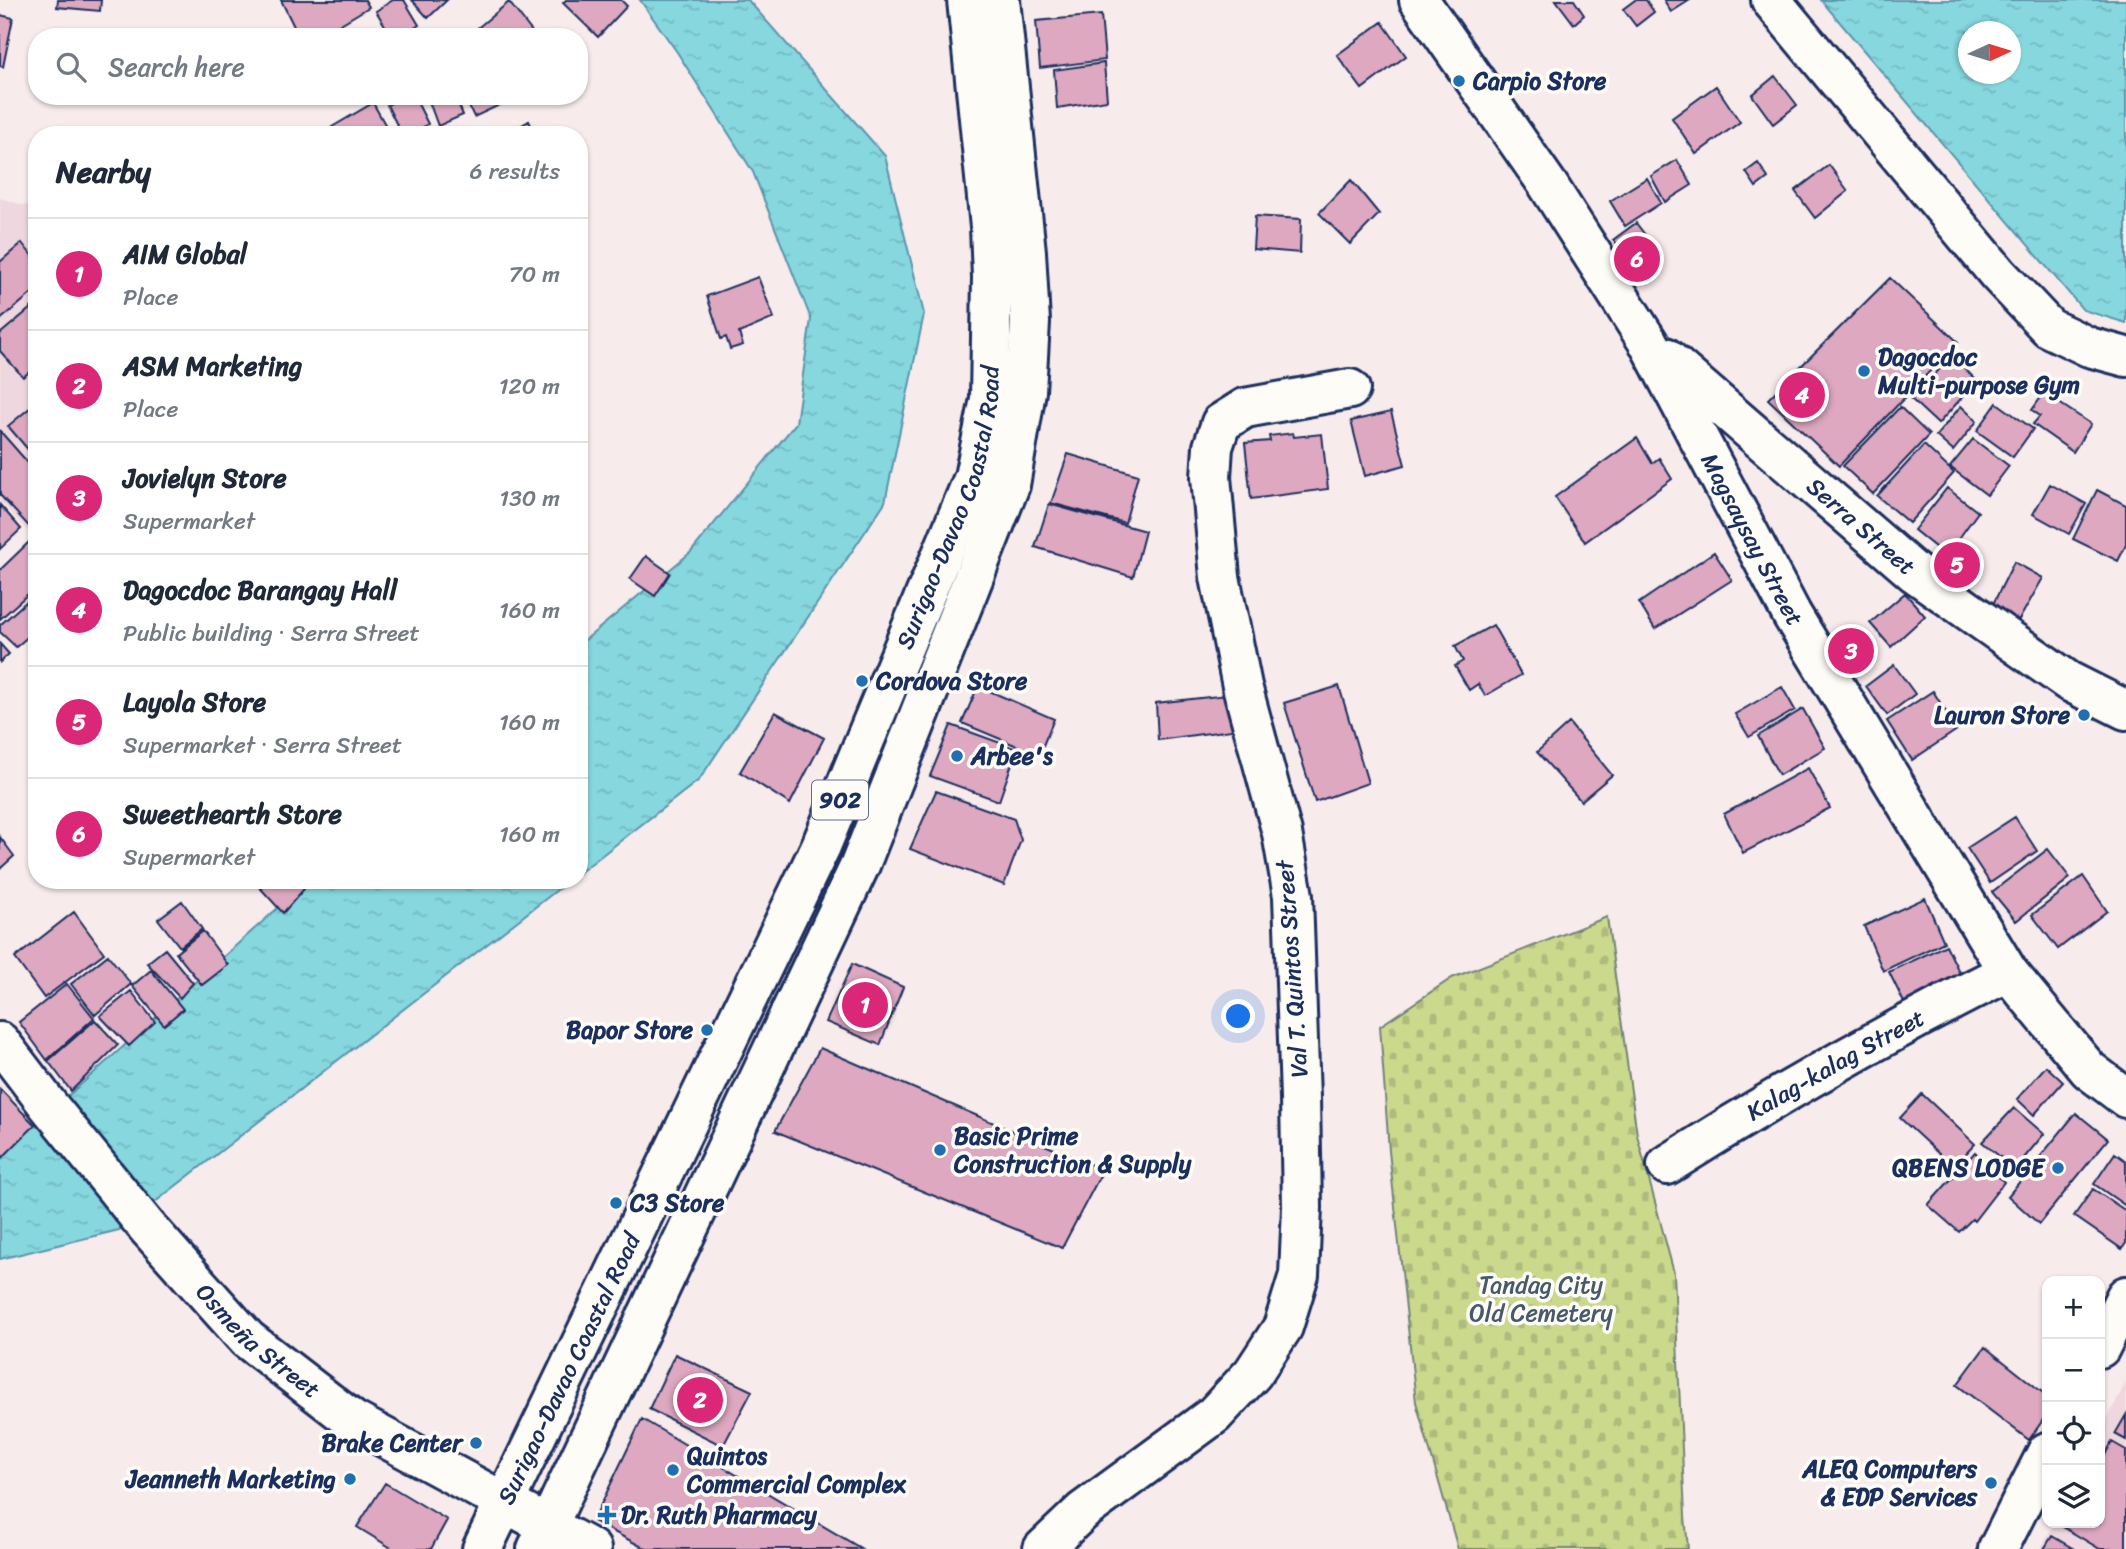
<!DOCTYPE html>
<html lang="en">
<head>
<meta charset="utf-8">
<style>
	:root { --surface:#fff; --page:#f2f2f3; --text:#1f2937; --muted:#747a83; --line:#e0e1e3; --accent:#db2777 }
	body { margin:0; font-family:Sriracha,sans-serif; background:var(--page); color:var(--text) }
	.controls { position:absolute; right:21px; bottom:21px; display:grid; overflow:hidden; border-radius:14px; box-shadow:0 2px 5px #0004 }
	.controls button { width:63px; height:63px; display:grid; place-items:center; padding:0; border:0; border-bottom:2px solid var(--line); background:var(--surface); color:var(--text); font:35px sans-serif }
	.compass { position:absolute; left:1958px; top:21px; width:63px; height:63px; border-radius:50%; background:var(--surface); box-shadow:0 2px 5px #0004; rotate:86deg }
	.you { position:absolute; left:1239px; top:1017px; width:24px; height:24px; margin:-18px; border:5px solid #fff; border-radius:50%; background:#1a73e8; box-shadow:0 0 0 10px #1a73e833 }
	.badge { display:grid; place-items:center; width:46px; height:46px; border-radius:50%; background:var(--accent); color:#fff; font-size:23px; font-weight:700 }
	.pin { position:absolute; translate:-50% -50%; border:4px solid #fff; box-shadow:0 2px 7px #0006 }
	.list { margin:0; padding:0; list-style:none }
	h2 { display:flex; justify-content:space-between; align-items:center; height:91px; margin:0; padding:0 28px; font-size:30px }
	h2 small { font-size:23px; font-weight:400; color:var(--muted) }
	.list li { display:grid; grid-template-columns:46px 1fr auto; gap:21px; align-items:center; box-sizing:border-box; height:112px; padding:0 28px; border-top:2px solid var(--line) }
	.list b { display:block; font-size:26px; white-space:nowrap }
	.list p { margin:0; font-size:23px; white-space:nowrap; color:var(--muted) }
	.list em { font-size:23px; font-style:normal; color:var(--muted) }
	.icon { flex:none; width:38px; height:38px; fill:none; stroke:currentColor; stroke-width:2; stroke-linecap:round; stroke-linejoin:round }
	.map { position:relative; flex:none; width:2126px; height:1549px; overflow:hidden }
	.search { position:absolute; background:var(--surface); box-shadow:0 2px 5px #0004; left:28px; top:28px; width:560px; height:77px; display:flex; align-items:center; gap:18px; box-sizing:border-box; padding:0 24px; border-radius:28px; color:var(--muted); font-size:26px }
	.panel { position:absolute; background:var(--surface); box-shadow:0 2px 5px #0004; left:28px; top:126px; width:560px; height:763px; border-radius:28px }
	.map>svg:first-child { display:block }
	.built { fill:#efd7df }
	.cemetery { fill:url(#cemetery-stones); stroke:#738476; stroke-width:2 }
	.water { fill:url(#water-ripples); stroke:#5b94ab; stroke-width:2; fill-rule:evenodd }
	.building { fill:#dda8c0; stroke:#1b2f5e; stroke-width:2 }
	.lines { fill:none; stroke-linecap:round; stroke-linejoin:round }
	.street-casing { stroke:#1b2f5e; stroke-width:44 }
	.secondary-casing { stroke:#1b2f5e; stroke-width:44 }
	.highway-casing { stroke:#1b2f5e; stroke-width:44 }
	.street { stroke:#fdfcf7; stroke-width:38 }
	.secondary { stroke:#fdfcf7; stroke-width:38 }
	.highway { stroke:#fdfcf7; stroke-width:38 }
	.poi-dot { fill:#1f6fb2; stroke:#fdfcf7; stroke-width:2.5 }
	.labels { text-anchor:middle; stroke-width:7; stroke-linejoin:round; paint-order:stroke }
	.shield { fill:#fdfcf7; stroke:#5f6c8c; stroke-width:2 }
	.shield-label { font-size:23px; font-weight:bold; fill:#1b2f5e }
	.poi-label { font-size:24px; font-weight:bold; fill:#1b2f5e; stroke:#fdfcf7; text-anchor:start }
	.street-label { font-size:24px; fill:#1b2f5e; stroke:#fdfcf7 }
	.park-label { font-size:24px; fill:#475a6a; stroke:#fdfcf7 }
</style>
</head>
<body>
<div class="map">
<svg width="2126" height="1549" viewBox="0 0 2126 1549">
	<defs>
		<pattern id="cemetery-stones" width="16" height="16" patternUnits="userSpaceOnUse" patternTransform="scale(1.75)"><rect width="16" height="16" fill="#cbd98d"/><path d="M2 7V4a2 2 0 0 1 4 0v3zM10 15v-3a2 2 0 0 1 4 0v3z" fill="#aebb7c"/></pattern>
		<pattern id="water-ripples" width="26" height="14" patternUnits="userSpaceOnUse" patternTransform="scale(1.75)"><rect width="26" height="14" fill="#86d7de"/><path d="M2 4q2-2 4 0t4 0M15 11q2-2 4 0t4 0" fill="none" stroke="#73b9c1"/></pattern>
	</defs>
	<rect width="100%" height="100%" fill="#f7ebec"/>
	<filter id="ink" filterUnits="userSpaceOnUse"><feTurbulence type="fractalNoise" baseFrequency=".0143" numOctaves="2"/><feDisplacementMap in="SourceGraphic" scale="14" xChannelSelector="R" yChannelSelector="G"/><feConvolveMatrix kernelMatrix="1 2 1 2 8 2 1 2 1" color-interpolation-filters="sRGB"/></filter>
	<g filter="url(#ink)">
		<path class="built" d="M0 198 23 205 37 206V541L0 501Z
			M2126 1382V1549H2041L2054 1523H2100V1433Z"/>
		<path class="cemetery" d="M1607 917 1637 1135 1674 1273 1685 1516 1688 1549H1458L1416 1402 1389 1151 1380 1026 1452 978Z"/>
		<path class="water" d="M640 0H748L885 156 924 314 885 502 699 780 579 873V645L691 552 796 423 811 319 753 172 677 52Z
			M1821 0H2126V323L2083 310ZM1968 32H2010V74H1968Z
			M309 880H570L119 1230 0 1259V1157Z"/>
		<path class="building" d="M58 0H101L100 11 57 7Z
			M281 0H365L369 7 319 37H299Z
			M393 0H404L419 25 400 37H392L376 11Z
			M412 0H447L428 18Z
			M566 0H621L627 6 598 37 563 3Z
			M1556 0H1574L1584 15 1574 24Z
			M1635 0H1646L1654 12 1636 26 1623 9Z
			M1664 0H1690L1671 12Z
			M509 2 536 37H481L475 30Z
			M0 15 13 18 3 67 0 66Z
			M1101 15 1105 60 1040 68 1036 21Z
			M1382 22 1406 56 1362 89 1337 55Z
			M1104 63 1107 100 1057 108 1054 70Z
			M1775 76 1797 105 1773 124 1752 95Z
			M1716 86 1740 122 1696 154 1672 118Z
			M404 96H414L428 124 410 135H402L387 105Z
			M427 96H455L463 115 438 126Z
			M464 96H504L506 102 474 117Z
			M373 103 391 135H337L332 127Z
			M529 121 536 135H505Z
			M1677 160 1692 185 1665 202 1651 176Z
			M1758 163 1768 178 1756 187 1746 172Z
			M1829 165 1848 191 1815 218 1795 191Z
			M1647 178 1661 203 1625 226 1610 201Z
			M1351 180 1379 214 1350 244 1319 213Z
			M1255 216 1301 219 1300 253 1253 249Z
			M1636 223 1652 244 1630 261 1613 240Z
			M22 243 37 262V289L0 320V262Z
			M758 277 774 318 739 333 743 345 730 349 726 337 721 339 707 296Z
			M1890 278 1958 342 1839 466 1768 399Z
			M37 303V366L23 377 0 351V334Z
			M1952 356 1977 381 1938 424 1911 399Z
			M2044 393 2091 424 2073 452 2033 424 2040 416 2032 410Z
			M37 402V460L8 426Z
			M1997 403 2033 429 2013 457 1977 431Z
			M1961 406 1977 421 1953 451 1936 436Z
			M1900 407 1929 435 1873 494 1843 466Z
			M1391 412 1405 465 1365 476 1351 421Z
			M0 431 37 473V535L0 495Z
			M1293 433 1294 437 1322 434 1328 489 1251 499 1245 443 1270 441 1269 436Z
			M1637 438 1652 463 1659 458 1672 479 1585 542 1555 497Z
			M1973 439 2009 466 1987 495 1950 467Z
			M1924 445 1954 473 1909 523 1877 496Z
			M1068 454 1138 475 1125 523 1051 503Z
			M2050 484 2086 504 2069 534 2033 514Z
			M1947 488 1978 512 1946 556 1914 530Z
			M2097 490 2126 505V545L2118 561 2073 539Z
			M1049 504 1145 531 1133 577 1035 547Z
			M0 505 21 529 0 549Z
			M29 542 37 552V586L0 619V570Z
			M1714 552 1732 580 1655 629 1639 603Z
			M646 556 670 573 655 596 630 579Z
			M2014 562 2043 578 2019 620 1992 606Z
			M37 592V629L16 647 0 632V625Z
			M1905 593 1925 616 1891 647 1870 623Z
			M1493 625 1521 675 1485 696 1478 684 1469 690 1455 666 1463 661 1455 646Z
			M0 644 9 654 0 662Z
			M1894 665 1915 694 1887 715 1866 686Z
			M978 686 1054 719 1039 755 962 723Z
			M1339 686 1368 783 1315 802 1284 703Z
			M1782 687 1795 710 1749 737 1735 714Z
			M1933 691 1957 730 1912 760 1887 721Z
			M1236 694 1239 729 1158 740 1156 703Z
			M1803 709 1825 748 1779 775 1758 736Z
			M775 712 824 738 790 804 740 772Z
			M1569 723 1612 775 1581 801 1537 752Z
			M951 725 1017 749 999 801 930 776Z
			M1808 768 1830 808 1743 853 1724 814Z
			M936 791 1014 819 1021 840 1004 885 910 849Z
			M2015 817 2037 851 1990 883 1967 848Z
			M0 837 14 856 0 869Z
			M2048 849 2070 878 2016 921 1992 892Z
			M2083 876 2107 911 2058 949 2032 915Z
			M253 880H296L304 889 283 913Z
			M1925 898 1944 942 1883 971 1864 926Z
			M182 901 202 929 180 947 158 919Z
			M74 912 104 953 44 998 15 958Z
			M203 931 228 965 202 985 176 953Z
			M1946 945 1964 982 1908 1011 1889 972Z
			M165 949 193 983 180 998 147 963Z
			M108 955 131 984 95 1015 71 984Z
			M852 964 903 987 880 1045 826 1022Z
			M151 970 183 1009 164 1025 132 986Z
			M67 984 94 1018 47 1060 19 1022Z
			M131 991 155 1022 129 1046 100 1016Z
			M95 1020 118 1045 71 1091 48 1061Z
			M820 1048 1103 1170 1062 1248 775 1131Z
			M2046 1066 2063 1082 2034 1115 2017 1099Z
			M0 1089 35 1125 0 1160Z
			M1922 1094 1975 1144 1953 1167 1900 1118Z
			M2014 1108 2044 1134 2015 1169 1982 1142Z
			M2076 1113 2108 1139 2039 1224 2008 1196Z
			M1975 1152 2004 1182 1974 1221 1972 1219 1959 1232 1928 1205Z
			M2115 1153 2126 1161V1206L2094 1184Z
			M2093 1189 2126 1211V1243L2122 1249 2074 1216Z
			M1985 1347 2047 1396V1414L2029 1440 1957 1385Z
			M675 1354 752 1391 723 1446 649 1409Z
			M2126 1415V1440L2115 1434Z
			M642 1419 862 1549H646L593 1521Z
			M2112 1442 2126 1450V1549H2100L2063 1527 2066 1523H2100V1464Z
			M385 1483 447 1520 431 1549H393L357 1527Z
			M2052 1536 2074 1549H2044Z"/>
		<g class="lines">
			<g class="street-casing">
				<g id="street">
					<path d="M1771 0 1998 274 2049 328 2089 347 2126 357"/>
					<path id="s1" d="M1667 1165C1777 1095 1891 1030 2008 972"/>
					<path d="M2100 1348 2126 1296"/>
					<path d="M1043 1549 1083 1511 1214 1415 1253 1373 1283 1327 1299 1275 1302 1207 1300 1098 1293 896 1282 833 1242 686 1220 577 1211 477 1213 447 1221 423 1245 408 1350 389"/>
					<path d="M1998 1549 2047 1452"/>
				</g>
			</g>
			<g class="secondary-casing">
				<g id="secondary">
					<path id="s2" d="M1419 0 1548 185 1648 342 1792 615 2008 972 2089 1070 2126 1098"/>
					<path id="s3" d="M1665 357 1915 573 2068 681 2126 710"/>
					<path id="s4" d="M0 1042 48 1105 147 1227 247 1339 352 1420 591 1549"/>
				</g>
			</g>
			<g class="highway-casing">
				<g id="highway">
					<path id="s5" d="M482 1549 821 846 974 477 990 399 992 277 990 227 967 0"/>
					<path d="M537 1549 860 865 1010 485 1026 391 1030 322 1026 252 1000 0"/>
				</g>
			</g>
			<use href="#street" class="street"/>
			<use href="#secondary" class="secondary"/>
			<use href="#highway" class="highway"/>
		</g>
	</g>
	<g class="poi-dot">
		<circle cx="1459" cy="81" r="7"/>
		<circle cx="1864" cy="371" r="7"/>
		<circle cx="862" cy="681" r="7"/>
		<circle cx="2084" cy="715" r="7"/>
		<circle cx="957" cy="756" r="7"/>
		<circle cx="707" cy="1030" r="7"/>
		<circle cx="940" cy="1150" r="7"/>
		<circle cx="2058" cy="1168" r="7"/>
		<circle cx="616" cy="1203" r="7"/>
		<circle cx="476" cy="1443" r="7"/>
		<circle cx="673" cy="1470" r="7"/>
		<circle cx="350" cy="1479" r="7"/>
		<circle cx="1991" cy="1483" r="7"/>
		<path d="M603.5 1504.5h7v7h7v7h-7v7h-7v-7h-7v-7h7z"/>
	</g>
	<g class="labels">
		<rect class="shield" x="812" y="780.5" width="56" height="39" rx="5"/>
		<g class="shield-label">
			<text x="840" y="808">902</text>
		</g>
		<g class="poi-label">
			<text x="1473" y="89">Carpio Store</text>
			<text x="1878" y="365">Dagocdoc<tspan x="1878" dy="28">Multi-purpose Gym</tspan></text>
			<text x="876" y="689">Cordova Store</text>
			<text x="2070" y="723" text-anchor="end">Lauron Store</text>
			<text x="971" y="764">Arbee's</text>
			<text x="693" y="1038" text-anchor="end">Bapor Store</text>
			<text x="954" y="1144">Basic Prime<tspan x="954" dy="28">Construction &amp; Supply</tspan></text>
			<text x="2044" y="1176" text-anchor="end">QBENS LODGE</text>
			<text x="630" y="1211">C3 Store</text>
			<text x="462" y="1451" text-anchor="end">Brake Center</text>
			<text x="687" y="1464">Quintos<tspan x="687" dy="28">Commercial Complex</tspan></text>
			<text x="1977" y="1477" text-anchor="end">ALEQ Computers<tspan x="1977" dy="28">&amp; EDP Services</tspan></text>
			<text x="336" y="1487" text-anchor="end">Jeanneth Marketing</text>
			<text x="621" y="1523">Dr. Ruth Pharmacy</text>
		</g>
		<g class="street-label">
			<text dy="8" stroke="none"><textPath href="#s5" startOffset="1144">Surigao-Davao Coastal Road</textPath></text>
			<text dy="8" stroke="none"><textPath href="#s3" startOffset="259">Serra Street</textPath></text>
			<text dy="8" stroke="none"><textPath href="#s2" startOffset="635">Magsaysay Street</textPath></text>
			<text transform="translate(1292 969) rotate(-94)" y="8">Val T. Quintos Street</text>
			<text dy="8" stroke="none"><textPath href="#s1" startOffset="196">Kalag-kalag Street</textPath></text>
			<text dy="8" stroke="none"><textPath href="#s4" startOffset="396">Osmeña Street</textPath></text>
			<text dy="8" stroke="none"><textPath href="#s5" startOffset="200">Surigao-Davao Coastal Road</textPath></text>
		</g>
		<g class="park-label">
			<text x="1541" y="1293">Tandag City<tspan x="1541" dy="28">Old Cemetery</tspan></text>
		</g>
	</g>
</svg>
<div class="controls">
<button>+</button>
<button>−</button>
<button><svg class="icon" aria-label="locate" viewBox="0 0 24 24"><circle cx="12" cy="12" r="6"/><path d="M12 2v4M12 18v4M2 12h4M18 12h4"/></svg></button>
<button><svg class="icon" aria-label="layers" viewBox="0 0 24 24"><path d="M12 4l9 5-9 5-9-5zM3 14l9 5 9-5"/></svg></button>
</div>
<svg class="compass" viewBox="-18 -18 36 36"><path d="M0-13l5 13h-10z" fill="#e53935"/><path d="M0 13l5-13h-10z" fill="#747a83"/></svg>
<div class="you"></div>
<div class="pin badge" style="left:865px;top:1005px">1</div>
<div class="pin badge" style="left:700px;top:1400px">2</div>
<div class="pin badge" style="left:1851px;top:651px">3</div>
<div class="pin badge" style="left:1802px;top:395px">4</div>
<div class="pin badge" style="left:1957px;top:565px">5</div>
<div class="pin badge" style="left:1637px;top:259px">6</div>
<div class="search"><svg class="icon" aria-label="search" viewBox="0 0 24 24"><circle cx="10" cy="10" r="6"/><path d="M15 15l6 6"/></svg>Search here</div>
<section class="panel">
<h2>Nearby<small>6 results</small></h2>
<ul class="list">
<li><span class="badge">1</span><div><b>AIM Global</b><p>Place</p></div><em>70 m</em></li>
<li><span class="badge">2</span><div><b>ASM Marketing</b><p>Place</p></div><em>120 m</em></li>
<li><span class="badge">3</span><div><b>Jovielyn Store</b><p>Supermarket</p></div><em>130 m</em></li>
<li><span class="badge">4</span><div><b>Dagocdoc Barangay Hall</b><p>Public building · Serra Street</p></div><em>160 m</em></li>
<li><span class="badge">5</span><div><b>Layola Store</b><p>Supermarket · Serra Street</p></div><em>160 m</em></li>
<li><span class="badge">6</span><div><b>Sweethearth Store</b><p>Supermarket</p></div><em>160 m</em></li>
</ul>
</section>
</div>
</body>
</html>
